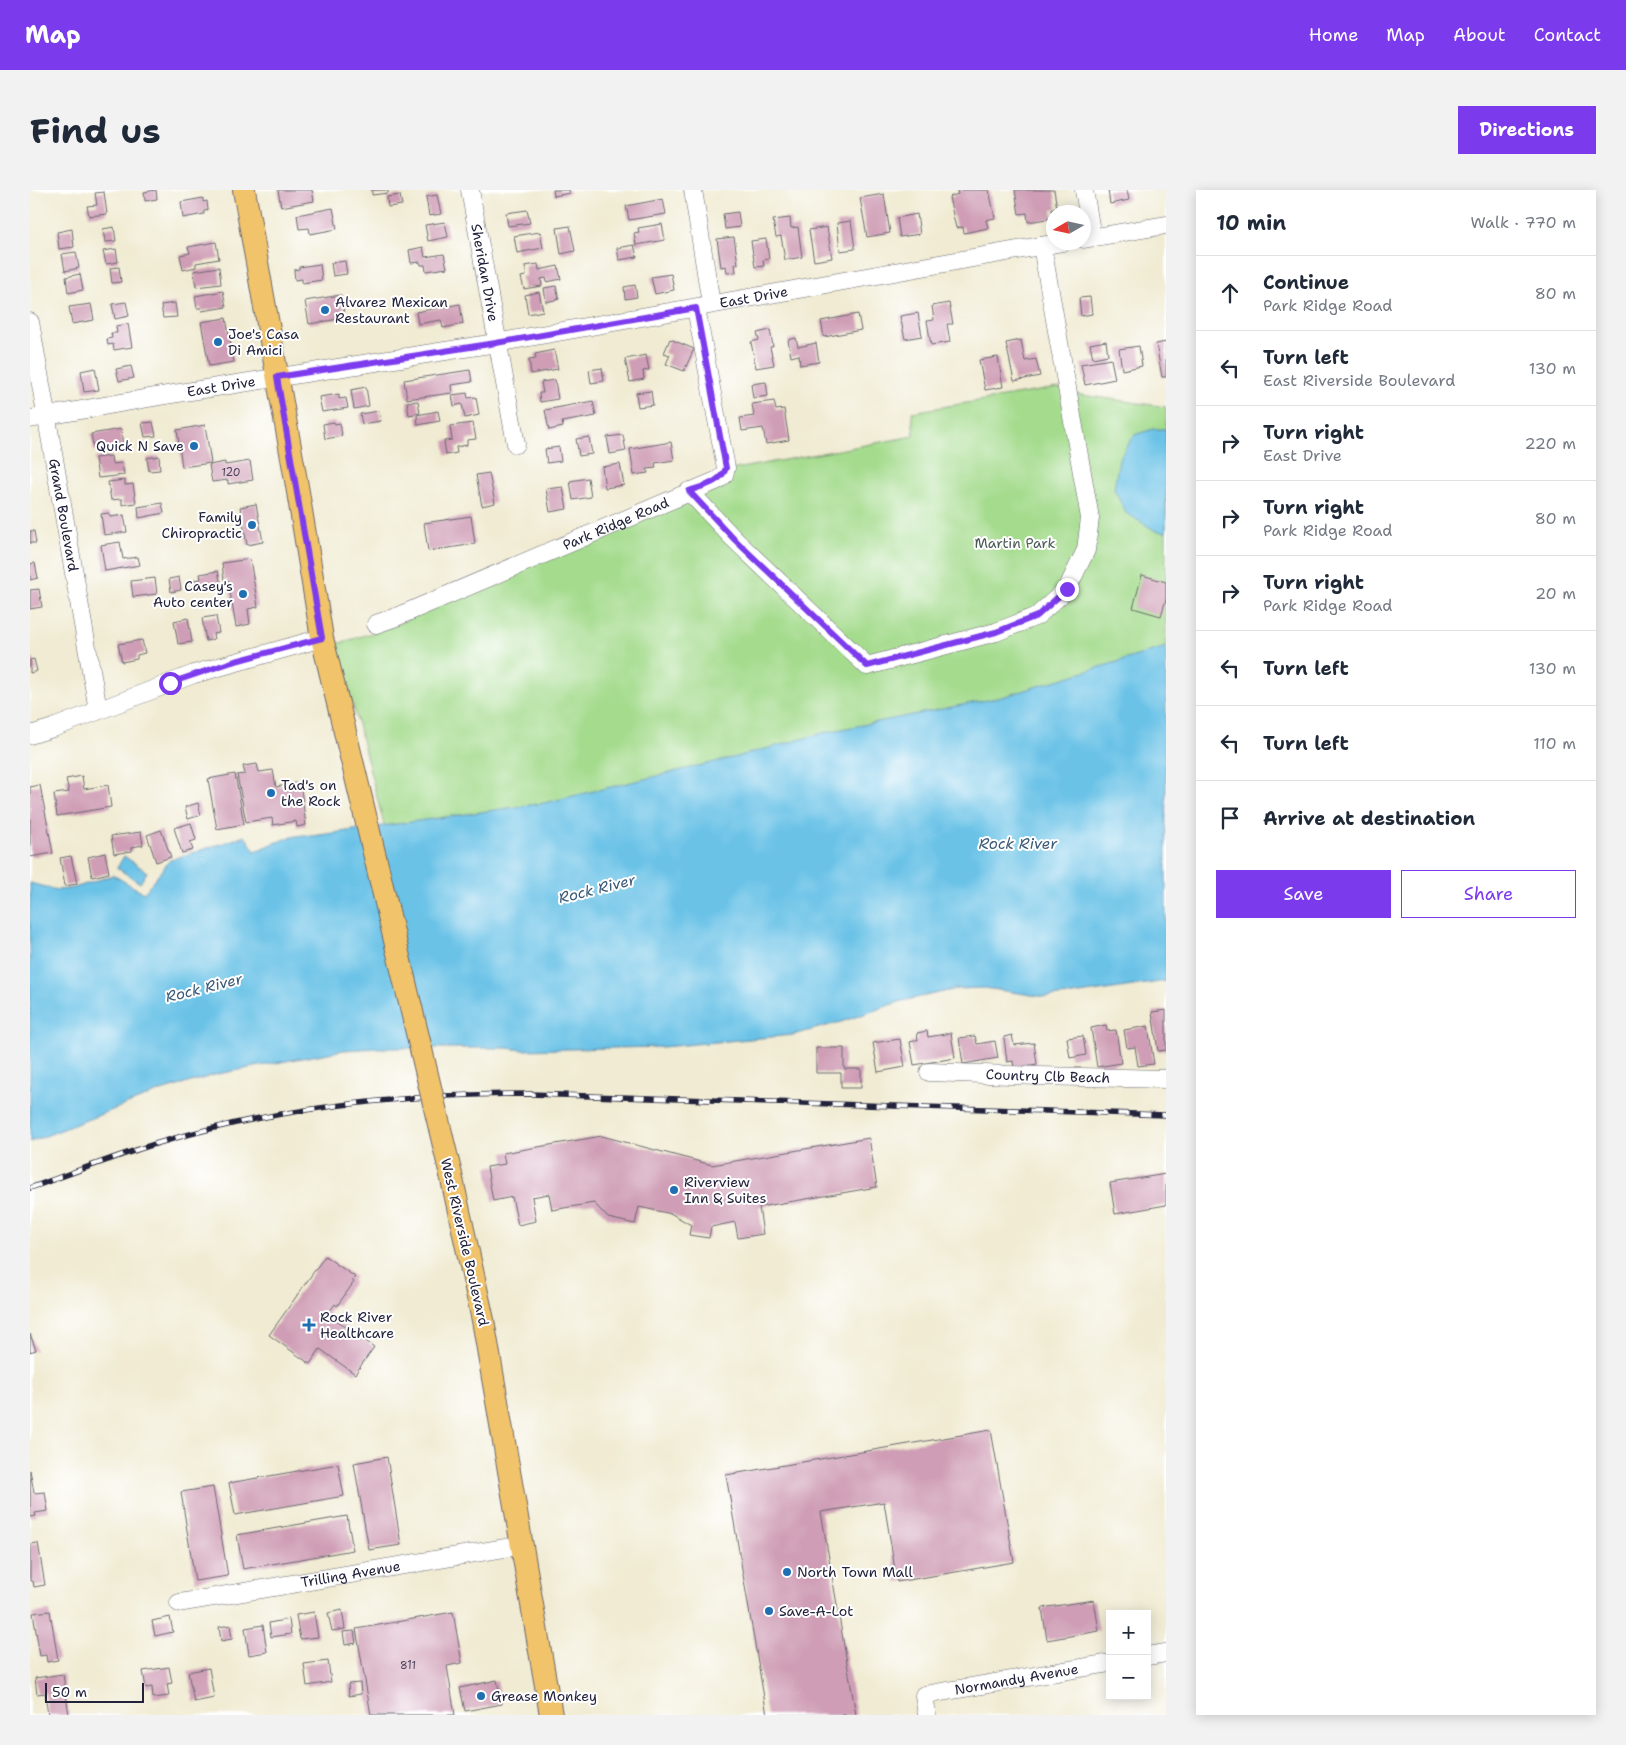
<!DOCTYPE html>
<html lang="en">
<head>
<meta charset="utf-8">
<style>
	:root { --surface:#fff; --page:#f2f2f3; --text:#1f2937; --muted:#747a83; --line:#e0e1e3; --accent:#7c3aed }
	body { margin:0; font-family:"Shantell Sans",sans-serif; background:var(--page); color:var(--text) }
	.controls { position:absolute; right:15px; bottom:15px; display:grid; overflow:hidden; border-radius:0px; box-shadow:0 2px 12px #0003 }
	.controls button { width:45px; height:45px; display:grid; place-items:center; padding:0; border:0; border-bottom:1px solid var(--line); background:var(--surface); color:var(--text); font:25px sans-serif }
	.compass { position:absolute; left:1016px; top:15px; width:45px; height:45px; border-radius:50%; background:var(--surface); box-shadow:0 2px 12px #0003; rotate:261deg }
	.scale { position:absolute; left:15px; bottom:12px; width:99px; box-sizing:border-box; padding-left:5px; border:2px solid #22223b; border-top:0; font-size:14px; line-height:18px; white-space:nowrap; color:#22223b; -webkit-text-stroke:4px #fff; paint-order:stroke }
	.stop { position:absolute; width:15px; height:15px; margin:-11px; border:4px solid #7c3aed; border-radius:50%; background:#fff }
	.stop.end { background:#7c3aed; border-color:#fff; box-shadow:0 1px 5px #0008 }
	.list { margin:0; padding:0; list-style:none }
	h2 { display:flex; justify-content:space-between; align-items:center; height:65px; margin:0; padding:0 20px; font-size:21px }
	h2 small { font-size:16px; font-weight:400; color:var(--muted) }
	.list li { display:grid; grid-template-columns:32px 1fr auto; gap:15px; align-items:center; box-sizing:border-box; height:75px; padding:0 20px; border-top:1px solid var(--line) }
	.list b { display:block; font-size:19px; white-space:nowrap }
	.list p { margin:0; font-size:16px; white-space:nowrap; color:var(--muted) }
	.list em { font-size:16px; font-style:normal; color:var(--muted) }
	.actions { display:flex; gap:10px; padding:15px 20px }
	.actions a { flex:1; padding:11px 0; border:1px solid var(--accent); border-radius:0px; text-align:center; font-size:18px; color:var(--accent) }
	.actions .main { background:var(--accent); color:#fff }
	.icon { flex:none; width:28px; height:28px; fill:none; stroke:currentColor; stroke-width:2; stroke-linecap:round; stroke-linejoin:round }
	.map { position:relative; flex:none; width:1136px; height:1525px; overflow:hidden; border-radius:0px }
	header { display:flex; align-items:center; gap:30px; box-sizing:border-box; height:70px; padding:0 25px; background:var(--accent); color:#fff }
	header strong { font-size:24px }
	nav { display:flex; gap:28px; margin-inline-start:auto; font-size:18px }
	.intro { display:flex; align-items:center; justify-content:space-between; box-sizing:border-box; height:120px; padding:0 30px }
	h1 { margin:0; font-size:35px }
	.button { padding:12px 22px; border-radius:0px; background:var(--accent); color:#fff; font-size:18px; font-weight:700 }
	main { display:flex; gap:30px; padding:0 30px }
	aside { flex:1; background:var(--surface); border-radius:0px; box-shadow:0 2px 12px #0003 }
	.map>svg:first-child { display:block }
	.green { fill:#a4db8d; stroke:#637e64 }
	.water { fill:#6ac2e7; stroke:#467291 }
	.building { fill:#cf9db5 }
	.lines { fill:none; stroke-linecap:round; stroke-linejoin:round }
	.minor-casing { stroke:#6a6870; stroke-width:19 }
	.major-casing { stroke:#6a6870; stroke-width:24 }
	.minor { stroke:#fff; stroke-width:18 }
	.major { stroke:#f1c36a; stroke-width:22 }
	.rail-casing { stroke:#22223b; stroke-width:5.5 }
	.rail { stroke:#fff; stroke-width:4; stroke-dasharray:11; stroke-linecap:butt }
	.major-bridge-casing { stroke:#6a6870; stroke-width:24; stroke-linecap:butt }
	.major-bridge { stroke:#f1c36a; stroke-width:22 }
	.route { stroke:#7c3aed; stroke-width:6 }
	.poi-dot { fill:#1f6fb2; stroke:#fff; stroke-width:2 }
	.labels { text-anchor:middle; stroke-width:4; stroke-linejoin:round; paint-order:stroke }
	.number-label { font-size:11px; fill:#4d415a }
	.street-label { font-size:14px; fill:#22223b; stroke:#fff }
	.poi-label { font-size:14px; fill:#22223b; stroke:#fff; text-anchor:start }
	.park-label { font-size:14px; fill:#495a54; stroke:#fff }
	.water-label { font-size:15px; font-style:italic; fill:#3b5a77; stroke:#fff }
</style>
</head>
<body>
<header>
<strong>Map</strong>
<nav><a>Home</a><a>Map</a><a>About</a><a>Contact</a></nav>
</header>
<div class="intro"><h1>Find us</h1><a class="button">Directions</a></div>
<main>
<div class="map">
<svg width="1136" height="1525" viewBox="0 0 1136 1525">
	<rect width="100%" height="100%" fill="#fff"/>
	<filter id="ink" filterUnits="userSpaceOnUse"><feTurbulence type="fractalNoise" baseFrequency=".02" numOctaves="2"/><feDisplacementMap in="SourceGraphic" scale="10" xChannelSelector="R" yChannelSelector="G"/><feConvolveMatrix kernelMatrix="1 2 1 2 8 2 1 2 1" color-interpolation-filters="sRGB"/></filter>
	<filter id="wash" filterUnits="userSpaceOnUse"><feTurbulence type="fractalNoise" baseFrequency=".0096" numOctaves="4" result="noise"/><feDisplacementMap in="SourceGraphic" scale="20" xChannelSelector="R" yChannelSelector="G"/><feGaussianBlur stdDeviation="1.12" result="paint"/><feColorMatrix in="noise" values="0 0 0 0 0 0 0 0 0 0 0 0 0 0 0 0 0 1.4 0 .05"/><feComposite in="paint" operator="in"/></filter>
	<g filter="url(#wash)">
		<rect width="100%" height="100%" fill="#f0ebd2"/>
		<path class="green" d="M1027 198 1045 204 1136 217V461L980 509 612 597 356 642 307 454 361 437 700 280 884 246 882 222Z"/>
		<path class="water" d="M1123 239H1136V342L1126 341 1096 323 1084 299 1089 269 1104 245Z
			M1136 457V791L1043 805 1015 807 955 798 927 799 872 811 811 832 763 845 632 857 492 860 478 858H349L314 860 188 884 131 901 0 952V693L27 700 44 698 83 685 114 703 140 670 215 646 225 661C239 656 268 641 282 646L514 613 710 566 797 542 972 507Z
			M94 666 117 682 110 693 87 678Z"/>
		<g id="blocks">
			<path class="building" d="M126 0 127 9 115 11 114 2Z
				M248 0H282L284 11 251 17Z
				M342 0H358V3L342 5Z
				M523 0H539L540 3 524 6Z
				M927 0H959L965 28 956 30 958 38 934 43 933 37 926 38 919 7 928 4Z
				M985 0H1024L1027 18 1022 19 1023 28 998 32 997 23 989 24Z
				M1078 0H1097L1099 10 1080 14Z
				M74 2 77 24 59 26 57 16 67 15 65 3Z
				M854 4 860 43 837 47 830 8Z
				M370 5 372 15 358 17 357 7Z
				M407 5 411 24 399 26 396 7Z
				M173 8V12L177 11 178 20 174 21V24L153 28 151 12Z
				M633 9 636 24 599 30 596 16Z
				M303 18 307 39 280 44 279 38 269 39 267 25Z
				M497 20 500 33 478 36 476 23Z
				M708 22 710 37 695 39 693 24Z
				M887 24 890 44 870 47 867 28Z
				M760 28 761 38 768 37 772 67 755 70 751 46 746 47 743 30Z
				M821 31 825 59 810 61 807 33Z
				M415 32 418 47 398 51 395 35Z
				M632 34 635 50 606 55 604 43 609 42 608 38Z
				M540 36 545 61 531 64 527 38Z
				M84 37 86 51 75 52 73 39Z
				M797 37 802 68 784 71 779 40Z
				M42 39 44 57 29 59 27 42Z
				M510 42 513 58 487 63 484 46Z
				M704 47 708 74H705L706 82 697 83 696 76 691 77 687 49Z
				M736 49 739 69 733 70 734 76 725 77 721 51Z
				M186 52 189 69 166 73V77L153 80 150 65 160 63 158 57Z
				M604 55 607 67 589 70 587 58Z
				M393 57 395 67 414 64 417 78 396 81 395 75H391L390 72 381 73 379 60Z
				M86 59 88 72 76 74 73 61Z
				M46 62 49 78 35 81 32 64Z
				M315 71 317 84 303 86 301 73Z
				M290 74 292 90 272 93V89L265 90 264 80 269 79V77Z
				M508 74 509 80 528 76 531 89 517 92 516 88 511 89 512 96 494 99 491 87 496 86 495 76Z
				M89 77 91 92 82 93 80 78Z
				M189 77 191 94 166 97 164 81Z
				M50 84 53 100 38 103 36 87Z
				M641 84 644 100 625 104 621 87Z
				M605 95 607 107 595 109 594 97Z
				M526 96 529 109 516 112 514 98Z
				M193 101 196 117 172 121 171 118H167L165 106Z
				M509 102 513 121 498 124 495 105Z
				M311 105 315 128 279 134 275 111Z
				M1060 107 1062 124 1051 126 1049 108Z
				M96 112 99 126 85 129 82 114Z
				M145 113 147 127 133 128 131 115Z
				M919 113 923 134H917L920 152 901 155 897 131 904 130 902 116Z
				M61 114 64 130 42 134 39 117Z
				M430 114 433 134 413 138 411 130 388 134 386 122Z
				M888 123 892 146 875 149 870 126Z
				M828 124 831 140 794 147 791 131Z
				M196 128 204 172 179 176 171 132Z
				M98 134 102 157 84 160 83 154 78 155 77 149 82 148 81 143H87L86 136Z
				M740 140 743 156 740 157 744 175 726 178 721 152 729 150 727 143Z
				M766 148 768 157 786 153 789 172 770 175 769 165 761 167 758 150Z
				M640 149 664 159 654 181 636 174 640 165 634 163Z
				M991 150 995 171 1006 169 1010 186 984 191 976 153Z
				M1076 151 1078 165 1063 168 1060 154Z
				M1136 152V187H1132L1126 154Z
				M1109 156 1112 176 1092 180 1089 159Z
				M524 160 528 179 501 184 499 169 506 168 505 164Z
				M616 165 619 180 613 181 614 189 600 192 595 169Z
				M968 167 973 197 955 200 949 170Z
				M1081 169 1085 189 1055 195 1051 174Z
				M101 176 104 188 89 191 86 179Z
				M65 178 69 200 54 202 51 181Z
				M572 178 574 191 561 193 559 180Z
				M440 180 442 192 421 195 422 203 377 209 374 190Z
				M525 190 528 209 510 212 509 203H513L511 192Z
				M736 192 738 206 723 208 721 194Z
				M336 197 339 216 324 219 321 200Z
				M621 201 623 215 608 217 606 203Z
				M437 203 438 208 446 207 449 225 435 228 432 214 424 216 422 205Z
				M309 204V209L316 208 318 218 292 222 289 207Z
				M388 211 390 223 379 225 377 212Z
				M563 211 566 226 532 232 533 237 519 240 515 220Z
				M744 211 746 220 754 219 759 250 736 254 733 238 712 241 710 228 724 226 722 214Z
				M349 221 351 231 332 234 330 224Z
				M408 221 410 231 388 235 387 225Z
				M123 232 126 246 115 247 112 233Z
				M304 232 305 234 310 233 312 246 295 249 293 234Z
				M443 233 446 249 437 250V255L426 257 427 263 416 265 414 251 422 250 420 236Z
				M175 235 181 273 152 277 147 240Z
				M91 239 93 257 64 261 61 244Z
				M593 245 596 261 580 264 577 247Z
				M559 247 562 264 549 266 546 249Z
				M641 252 644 270 625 273 626 278 617 279 618 283 604 285 600 259Z
				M529 257 531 271 517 273 515 259Z
				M81 266 82 274 92 273 94 285 68 288 65 268Z
				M129 266 130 280 119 281 117 268Z
				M220 271 223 290 198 294V290L182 292 179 275 195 272V275Z
				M590 274 594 295 575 298 572 277Z
				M459 283 465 313 452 316 446 285Z
				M558 288 561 307 543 310 540 291Z
				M95 290V295L103 294 106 313 92 315V309L81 310 78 292Z
				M533 297 537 319 520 322 516 299Z
				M132 313 134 323 109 328 108 317Z
				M226 314 233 352 217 355 210 317Z
				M79 323 80 327 94 325 97 342 74 345 71 324Z
				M441 326 445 354 398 361 394 333Z
				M0 341H4L6 353H0Z
				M90 352 93 369 108 367 110 375 75 381 71 355Z
				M220 369 228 417 218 419 220 434 206 437 198 390H194L192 373Z
				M5 373 8 388 0 390V374Z
				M188 381 191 395 165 399 164 390 171 389 170 384Z
				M1112 385 1136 392V409L1131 426 1103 418Z
				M149 387 151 400 141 402 139 389Z
				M125 388 127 404 103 407 101 391Z
				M9 399 12 417 0 419V400Z
				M186 426 189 443 183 444 184 449 176 451 172 428Z
				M158 428 162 452 148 454 144 431Z
				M112 450 115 463 107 465V469L92 472 88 454Z
				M4 469 7 481 0 483V470Z
				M227 574 229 582 243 580 246 597 270 592 276 635 267 637 266 631 243 635 242 628 216 632 207 585 215 584 213 576Z
				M205 584 214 634 187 639 178 589Z
				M52 586 54 599 78 595 81 617 27 626 24 604 39 602 36 589Z
				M10 595 23 663 0 667V597Z
				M168 613 171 625 158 629 155 617Z
				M161 633 166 650 160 652 163 660 152 663 144 638Z
				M131 640 141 667 126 672 117 645Z
				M111 642 113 655 102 657V661L84 664 81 646Z
				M75 663 79 683 62 687 58 667Z
				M41 666 47 694 35 696 30 668Z
				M1136 820V860L1128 861 1122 822Z
				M1076 835 1077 841 1086 840 1091 873 1067 877 1061 838Z
				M1118 836 1124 874 1108 876 1105 857 1097 858 1094 840Z
				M897 841 898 847 921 843 925 868 884 875 880 852 888 850 887 843Z
				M982 845 984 855 1004 853 1007 874 984 878 983 871 977 872 974 847Z
				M945 846 947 854 965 851 968 868 933 874 929 848Z
				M1053 846 1056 865 1040 868 1037 848Z
				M870 849 875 877 848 882 843 853Z
				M786 858H814V879H831V898H811V883H786Z
				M572 946 682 975 839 948 847 997 729 1017 733 1044 708 1048 705 1032 681 1037 679 1048 659 1045 661 1035 642 1024 609 1017 605 1034 578 1028 564 1013 522 1020 519 1004 502 1007 506 1031 488 1035 482 1007 463 1011 457 977 475 974 473 963Z
				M1136 984V1015L1085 1024 1080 993Z
				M295 1066 325 1087 322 1090 324 1092 307 1116 305 1114 298 1124 344 1157 325 1184 290 1159 280 1174 239 1145Z
				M0 1144 6 1160 0 1162Z
				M961 1240 984 1372 867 1392 854 1312 791 1322 826 1525H737L696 1285Z
				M357 1267 371 1355 339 1360 324 1273Z
				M308 1274 314 1306 205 1325 199 1293Z
				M0 1280 4 1303 15 1302 18 1321 5 1323 6 1326 0 1327Z
				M183 1297 198 1386 165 1391 151 1302Z
				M317 1326 323 1360 213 1379 207 1345Z
				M8 1353 15 1395 4 1397 3 1391H0V1354Z
				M1064 1410 1069 1441 1017 1450 1012 1418Z
				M312 1420 315 1439 302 1441 298 1423Z
				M20 1421 28 1470 17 1472 16 1465 10 1466 3 1423Z
				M284 1422 288 1447 270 1449 266 1425Z
				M423 1422 432 1473 417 1476 425 1525H341L326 1439Z
				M140 1427 143 1442 125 1446 122 1431Z
				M259 1429 261 1444 241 1447 239 1433Z
				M200 1435 202 1449 191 1451 189 1437Z
				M233 1435 237 1462 219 1465 215 1438Z
				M324 1441 326 1453 315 1455 313 1442Z
				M298 1471 301 1492 277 1496 274 1474Z
				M139 1477 142 1493 137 1494 139 1506 123 1508 122 1497 116 1498 113 1481Z
				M179 1478 184 1508 164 1512 158 1482Z
				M33 1484 39 1525H18L15 1503 7 1504 5 1488Z
				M467 1490 472 1514 435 1521 430 1498Z
				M330 1493 331 1504 319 1506 318 1494Z"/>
		</g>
	</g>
	<g filter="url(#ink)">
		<use href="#blocks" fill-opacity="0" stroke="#6a6870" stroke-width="1"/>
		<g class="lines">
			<g class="minor-casing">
				<g id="minor">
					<path id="s1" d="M440 0 486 254"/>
					<path d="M663 0 681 114"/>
					<path d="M1054 0 1062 47"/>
					<path d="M1054 49 1136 35"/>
					<path id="s2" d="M0 132 68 520"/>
					<path id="s3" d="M0 229 130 206 466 153 1033 52"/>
					<path d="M659 301 703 348 837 476 966 442 1007 426 1037 399 1056 360 1060 328 1012 56"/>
					<path id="s4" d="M346 434 366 427 688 290 694 285 696 278 666 118"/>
					<path d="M0 545 23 538 164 484 292 448"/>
					<path id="s5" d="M899 882 1009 886 1136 889"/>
					<path id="s6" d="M149 1413 492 1355"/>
					<path d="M1117 1466 1136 1463"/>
					<path id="s7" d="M897 1525 894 1505 1080 1473"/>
				</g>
			</g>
			<g class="major-casing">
				<path id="major" d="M214 0 267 296 292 448 325 583
					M421 985 453 1130 521 1525"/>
			</g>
			<use href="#minor" class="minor"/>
			<use href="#major" class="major"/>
			<g class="rail-casing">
				<path id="rail" d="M0 998C42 983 83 967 125 954 246 917 374 904 500 904L1136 925"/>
			</g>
			<use href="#rail" class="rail"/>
			<g class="major-bridge-casing">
				<path id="major-bridge" d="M325 583 421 985"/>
			</g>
			<use href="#major-bridge" class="major-bridge"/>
		</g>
	</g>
	<g class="lines" filter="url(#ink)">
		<path class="route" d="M140 493 202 472 292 448 247 187 466 153 666 118 696 278C691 293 672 296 659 301L703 348 837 476 966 442 1007 426 1037 399"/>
	</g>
	<g class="poi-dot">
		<circle cx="295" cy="120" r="5"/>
		<circle cx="188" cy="152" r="5"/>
		<circle cx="164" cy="256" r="5"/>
		<circle cx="222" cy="335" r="5"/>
		<circle cx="213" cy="404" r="5"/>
		<circle cx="241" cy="603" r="5"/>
		<circle cx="644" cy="1000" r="5"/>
		<path d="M276.5 1127.5h5v5h5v5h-5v5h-5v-5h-5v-5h5z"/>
		<circle cx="757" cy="1382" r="5"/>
		<circle cx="739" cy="1421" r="5"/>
		<circle cx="451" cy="1506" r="5"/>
	</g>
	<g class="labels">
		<g class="number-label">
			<text x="201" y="286">120</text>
			<text x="378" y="1479">811</text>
		</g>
		<g class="street-label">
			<text dy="5" stroke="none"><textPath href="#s1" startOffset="84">Sheridan Drive</textPath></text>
			<text dy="5" stroke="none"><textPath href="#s3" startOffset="734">East Drive</textPath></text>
			<text dy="5" stroke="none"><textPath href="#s3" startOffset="194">East Drive</textPath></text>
			<text dy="5" stroke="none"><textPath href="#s2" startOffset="196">Grand Boulevard</textPath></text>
			<text dy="5" stroke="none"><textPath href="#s4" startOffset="260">Park Ridge Road</textPath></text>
			<text dy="5" stroke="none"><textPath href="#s5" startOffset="119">Country Clb Beach</textPath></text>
			<text transform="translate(435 1052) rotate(77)" y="5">West Riverside Boulevard</text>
			<text dy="5" stroke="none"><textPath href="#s6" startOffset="174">Trilling Avenue</textPath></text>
			<text dy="5" stroke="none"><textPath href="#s7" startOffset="114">Normandy Avenue</textPath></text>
		</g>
		<g class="poi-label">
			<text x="305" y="117">Alvarez Mexican<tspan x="305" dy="16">Restaurant</tspan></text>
			<text x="198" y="149">Joe's Casa<tspan x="198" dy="16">Di Amici</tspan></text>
			<text x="154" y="261" text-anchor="end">Quick N Save</text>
			<text x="212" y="332" text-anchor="end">Family<tspan x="212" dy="16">Chiropractic</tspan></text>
			<text x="203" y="401" text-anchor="end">Casey's<tspan x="203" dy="16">Auto center</tspan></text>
			<text x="251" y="600">Tad's on<tspan x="251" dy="16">the Rock</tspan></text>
			<text x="654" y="997">Riverview<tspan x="654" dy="16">Inn &amp; Suites</tspan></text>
			<text x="290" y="1132">Rock River<tspan x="290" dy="16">Healthcare</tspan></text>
			<text x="767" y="1387">North Town Mall</text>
			<text x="749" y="1426">Save-A-Lot</text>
			<text x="461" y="1511">Grease Monkey</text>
		</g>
		<g class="park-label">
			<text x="985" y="358">Martin Park</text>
		</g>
		<g class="water-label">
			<text x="988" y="659">Rock River</text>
			<text transform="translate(567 699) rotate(-14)" y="5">Rock River</text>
			<text transform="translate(174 798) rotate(-14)" y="5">Rock River</text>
		</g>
	</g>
</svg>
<div class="controls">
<button>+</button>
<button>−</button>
</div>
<svg class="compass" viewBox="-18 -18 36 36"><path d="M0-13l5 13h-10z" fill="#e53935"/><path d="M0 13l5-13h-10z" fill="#747a83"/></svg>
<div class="scale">50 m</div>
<div class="stop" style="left:140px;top:493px"></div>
<div class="stop end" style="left:1037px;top:399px"></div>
</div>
<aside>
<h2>10 min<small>Walk · 770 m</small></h2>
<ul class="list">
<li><svg class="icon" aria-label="ahead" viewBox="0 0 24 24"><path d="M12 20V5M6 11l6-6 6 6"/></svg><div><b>Continue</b><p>Park Ridge Road</p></div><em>80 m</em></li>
<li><svg class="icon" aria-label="left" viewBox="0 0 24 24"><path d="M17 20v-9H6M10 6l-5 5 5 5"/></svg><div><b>Turn left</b><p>East Riverside Boulevard</p></div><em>130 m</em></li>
<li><svg class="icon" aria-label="right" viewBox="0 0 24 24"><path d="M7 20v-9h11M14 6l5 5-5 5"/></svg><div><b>Turn right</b><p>East Drive</p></div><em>220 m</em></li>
<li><svg class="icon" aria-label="right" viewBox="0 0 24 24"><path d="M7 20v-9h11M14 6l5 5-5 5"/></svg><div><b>Turn right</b><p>Park Ridge Road</p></div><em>80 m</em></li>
<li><svg class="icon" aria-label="right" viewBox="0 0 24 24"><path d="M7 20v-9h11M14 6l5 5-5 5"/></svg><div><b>Turn right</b><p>Park Ridge Road</p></div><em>20 m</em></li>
<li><svg class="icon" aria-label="left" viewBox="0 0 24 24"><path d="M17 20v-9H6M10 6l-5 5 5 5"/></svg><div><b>Turn left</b></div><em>130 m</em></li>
<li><svg class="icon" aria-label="left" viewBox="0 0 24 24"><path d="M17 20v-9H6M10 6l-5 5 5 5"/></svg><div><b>Turn left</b></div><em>110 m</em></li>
<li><svg class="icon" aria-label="arrive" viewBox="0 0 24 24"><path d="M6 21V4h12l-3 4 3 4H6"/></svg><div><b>Arrive at destination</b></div></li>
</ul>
<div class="actions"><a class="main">Save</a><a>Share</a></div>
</aside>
</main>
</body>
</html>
